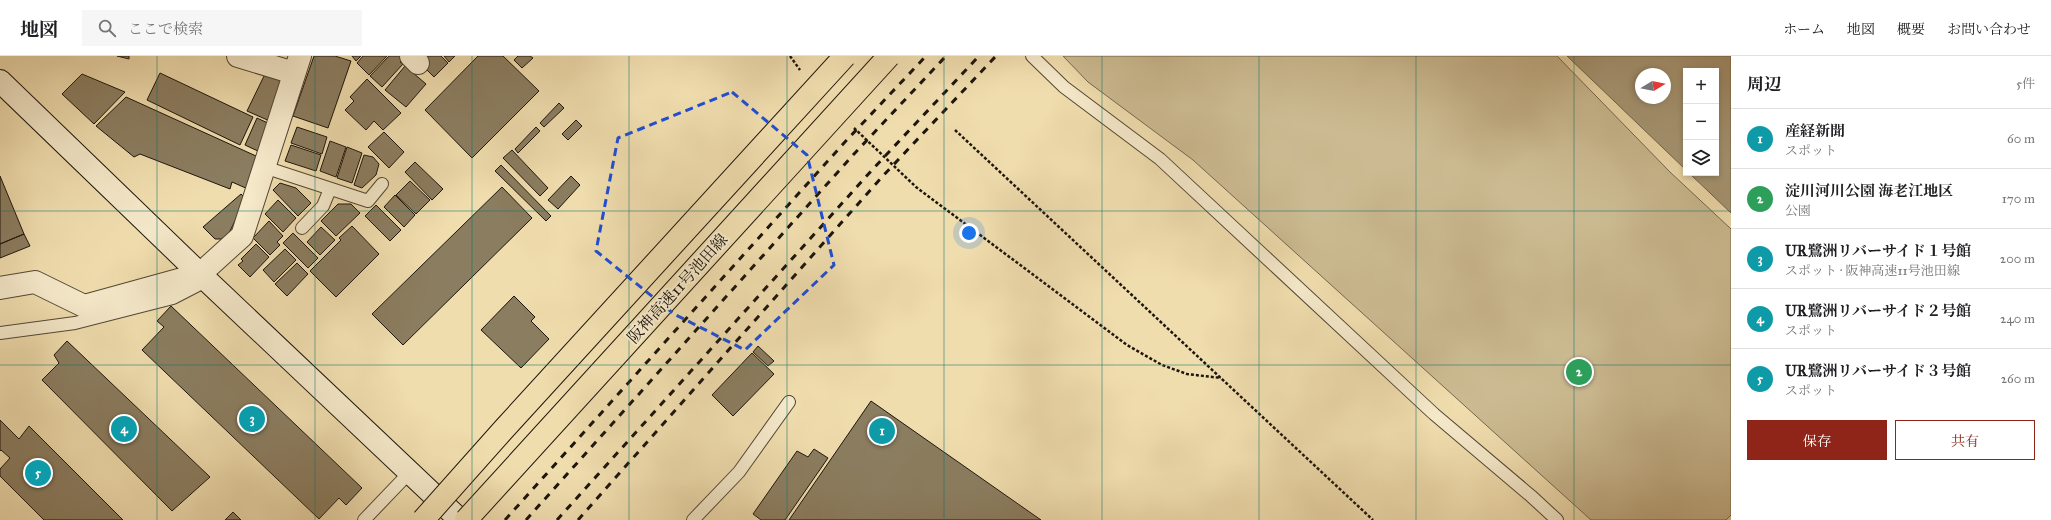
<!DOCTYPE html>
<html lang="ja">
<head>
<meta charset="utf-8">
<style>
	:root { --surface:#fff; --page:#f6f6f6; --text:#202124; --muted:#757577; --line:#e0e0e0; --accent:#8f2418 }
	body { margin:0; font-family:"IM FELL Great Primer","Noto Serif JP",serif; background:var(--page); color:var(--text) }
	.controls { position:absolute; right:12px; top:12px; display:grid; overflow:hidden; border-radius:0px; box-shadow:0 2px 6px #0003 }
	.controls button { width:36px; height:36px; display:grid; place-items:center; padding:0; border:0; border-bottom:1px solid var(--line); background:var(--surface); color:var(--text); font:20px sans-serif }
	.compass { position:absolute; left:1635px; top:12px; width:36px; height:36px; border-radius:50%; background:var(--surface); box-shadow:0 2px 6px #0003; rotate:80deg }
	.you { position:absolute; left:969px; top:177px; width:14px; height:14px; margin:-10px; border:3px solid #fff; border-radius:50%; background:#1a73e8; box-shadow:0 0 0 6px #1a73e833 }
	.badge { display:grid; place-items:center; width:26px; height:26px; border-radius:50%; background:var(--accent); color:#fff; font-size:13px; font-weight:700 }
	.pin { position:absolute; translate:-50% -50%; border:2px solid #fff; box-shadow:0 1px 4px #0006 }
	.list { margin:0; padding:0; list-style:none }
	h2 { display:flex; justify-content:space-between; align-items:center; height:52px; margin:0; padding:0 16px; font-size:17px }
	h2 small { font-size:13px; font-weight:400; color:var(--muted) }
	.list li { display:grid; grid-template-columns:26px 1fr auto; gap:12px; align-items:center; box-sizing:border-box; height:60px; padding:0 16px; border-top:1px solid var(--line) }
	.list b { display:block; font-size:15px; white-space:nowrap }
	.list p { margin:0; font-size:13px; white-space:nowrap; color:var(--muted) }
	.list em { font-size:13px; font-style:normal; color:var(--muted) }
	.actions { display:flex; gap:8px; padding:12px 16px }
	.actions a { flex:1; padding:9px 0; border:1px solid var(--accent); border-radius:0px; text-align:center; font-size:14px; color:var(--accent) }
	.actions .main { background:var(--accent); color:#fff }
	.icon { flex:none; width:22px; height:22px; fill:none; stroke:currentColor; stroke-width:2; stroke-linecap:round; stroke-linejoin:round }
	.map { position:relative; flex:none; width:1731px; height:464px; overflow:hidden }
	header { display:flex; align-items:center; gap:24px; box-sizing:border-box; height:56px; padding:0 20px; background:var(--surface); border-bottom:1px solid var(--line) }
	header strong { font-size:19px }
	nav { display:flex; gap:22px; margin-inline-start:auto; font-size:14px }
	.search { width:280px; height:36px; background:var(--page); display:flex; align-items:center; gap:10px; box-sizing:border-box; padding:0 14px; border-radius:0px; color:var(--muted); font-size:15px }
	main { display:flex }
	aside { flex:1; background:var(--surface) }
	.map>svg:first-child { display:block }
	.green { fill:#ccbb92; stroke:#74684f }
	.water { fill:#a89977; stroke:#70644c; fill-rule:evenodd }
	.building { fill:#8b7d60; stroke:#1d150c }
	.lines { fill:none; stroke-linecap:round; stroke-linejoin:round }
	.lane-casing { stroke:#524734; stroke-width:14 }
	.street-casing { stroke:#524734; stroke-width:24 }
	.secondary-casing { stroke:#1d150c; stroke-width:24 }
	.path { stroke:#1d150c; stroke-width:2.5; stroke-dasharray:3 2; stroke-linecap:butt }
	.lane { stroke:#f5e9ca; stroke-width:12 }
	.street { stroke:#f5e9ca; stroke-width:22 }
	.secondary { stroke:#f5e9ca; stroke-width:22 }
	.rail { stroke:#1d150c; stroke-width:3; stroke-dasharray:7 7; stroke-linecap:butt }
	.highway-bridge-casing { stroke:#1d150c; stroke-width:24; stroke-linecap:butt }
	.highway-bridge { stroke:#f0ddae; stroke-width:22 }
	.marked { fill:none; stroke:#1d4ed8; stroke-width:3; stroke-dasharray:8 5; stroke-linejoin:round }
	.grid { fill:none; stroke:#0f766e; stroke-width:1; stroke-opacity:0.55 }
	.labels { text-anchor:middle; stroke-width:4; stroke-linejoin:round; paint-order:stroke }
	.street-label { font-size:16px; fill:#1d150c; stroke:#f5e9ca }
</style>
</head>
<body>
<header>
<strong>地図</strong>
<div class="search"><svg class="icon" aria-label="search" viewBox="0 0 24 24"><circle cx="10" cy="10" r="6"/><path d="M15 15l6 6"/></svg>ここで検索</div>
<nav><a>ホーム</a><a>地図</a><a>概要</a><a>お問い合わせ</a></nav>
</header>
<main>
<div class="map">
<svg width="1731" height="464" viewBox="0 0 1731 464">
	<rect width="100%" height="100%" fill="#f0ddae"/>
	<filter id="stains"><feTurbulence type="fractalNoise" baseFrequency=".005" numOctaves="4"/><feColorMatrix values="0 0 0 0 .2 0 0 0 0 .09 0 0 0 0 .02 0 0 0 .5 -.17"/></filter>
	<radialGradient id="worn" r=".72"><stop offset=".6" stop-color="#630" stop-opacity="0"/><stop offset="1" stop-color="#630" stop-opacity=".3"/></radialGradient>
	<path class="green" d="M1063 0H1557L1670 116 1731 173V459L1726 464H1591L1193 104 1088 26Z"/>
	<path class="water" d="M1567 0H1731V157L1689 117H1716V15H1686V114ZM1641 18H1665V42H1641Z"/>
	<path class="building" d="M117 0H129V3Z
		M314 0H335L351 5 328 72 293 60Z
		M352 0H361L356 5Z
		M363 0H387L369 19 357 7Z
		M389 0H403L404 2 400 6 403 8 382 31 370 20Z
		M421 0H441L448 7 434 21 422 9Z
		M444 0H455L449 6Z
		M478 0H503L539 35 472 102 425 54Z
		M518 0H530L533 2 522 12 514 4Z
		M405 10 426 28 406 51 385 34Z
		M160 17 253 61 240 89 147 44Z
		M82 18 125 36 94 68 62 38Z
		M265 18 279 21 284 29 272 66 247 55Z
		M367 23 401 57 383 74 374 65 366 74 345 54 354 45 350 41Z
		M126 41 256 100 248 133 232 126 230 133 140 98 134 101 96 70Z
		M559 47 564 52 544 71 540 67Z
		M257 62 272 69 260 96 245 89Z
		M576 64 582 70 568 84 562 78Z
		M297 71 327 81 322 98 291 87Z
		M536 71 540 75 518 97 515 93Z
		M384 76 404 96 389 112 368 91Z
		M330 85 346 91 336 121 320 115Z
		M291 89 321 99 316 115 285 105Z
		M347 91 362 97 352 127 337 122Z
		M512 94 548 132 540 140 503 102Z
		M364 99 373 101 379 108 376 119 362 132 354 129Z
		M415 106 443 133 432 144 405 116Z
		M501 109 551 160 546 165 495 115Z
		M0 120 24 178 0 188Z
		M571 120 580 129 558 153 548 144Z
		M410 125 430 144 416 158 396 139Z
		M280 127 296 132 311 147 298 160 273 134Z
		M502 131 532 162 403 289 372 258Z
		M241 138 246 143 226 183H215L203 171Z
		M395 139 415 159 404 171 384 151Z
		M278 144 296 162 283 176 265 158Z
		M338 148H351L360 157 336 180 321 165Z
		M376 149 401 174 390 185 365 160Z
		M269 165 283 180 277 186 280 189 270 199 253 182Z
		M352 170 379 198 336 241 310 215 341 184 339 182Z
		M321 171 335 184 320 199 307 186Z
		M293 177 318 202 308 212 283 187Z
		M24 178 30 190 0 202V188Z
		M256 188 269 201 250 221 238 209 243 205 241 203Z
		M285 193 296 204 274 226 263 214Z
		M297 207 308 218 287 240 275 228Z
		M514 240 535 261 531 265 549 283 521 312 481 274Z
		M171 250 362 432 346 449 339 442 319 463 142 294 164 271 157 265Z
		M67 285 210 421 172 455 42 324 59 307 54 299Z
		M758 290 774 305 768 310 753 296Z
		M752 297 774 318 733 360 712 339Z
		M871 345 1041 464H789Z
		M0 364 19 383 29 370 123 464H44L0 420V413L10 402 1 394 0 395Z
		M814 393 828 402 785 464H761L753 458 797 395 808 401Z
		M233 456 241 464H225Z"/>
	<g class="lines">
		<g class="lane-casing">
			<path id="lane" d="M1032 0 1064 31 1160 103 1434 358 1531 440 1557 464
				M264 111 368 145 382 128
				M302 172 323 150 330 133
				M0 277 75 267 173 242 206 225
				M364 464 410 416
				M693 464 739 416 789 346"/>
		</g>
		<g class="street-casing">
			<path id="street" d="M238 0 294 17
				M411 0 418 7
				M0 232 35 226 84 250 200 218 242 180 300 0"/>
		</g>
		<g class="secondary-casing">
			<path id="secondary" d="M0 25 200 218 460 464"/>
		</g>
		<path class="path" d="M790 0 800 14
			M854 72 916 131 1127 289 1162 309 1187 318 1221 322
			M955 74 1373 464"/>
		<use href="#lane" class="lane"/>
		<use href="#street" class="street"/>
		<use href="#secondary" class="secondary"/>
		<path class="rail" d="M505 464 844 87 926 0
			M526 464 854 98 946 0
			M557 464 872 114 979 0
			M578 464 881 122 996 0"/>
		<g class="highway-bridge-casing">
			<path id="highway-bridge" d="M423 464 504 373 845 0
				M466 464 889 0"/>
		</g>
		<use href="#highway-bridge" class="highway-bridge"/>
	</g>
	<path class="marked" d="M732 36 807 99 834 209 745 294 674 258 596 195 618 82Z"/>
	<path class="grid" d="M157 0V464M315 0V464M472 0V464M629 0V464M787 0V464M944 0V464M1102 0V464M1259 0V464M1416 0V464M1574 0V464M0 155H1731M0 309H1731"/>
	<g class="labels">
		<g class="street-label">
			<text transform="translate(677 232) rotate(-48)" y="6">阪神高速11号池田線</text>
		</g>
	</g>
	<rect width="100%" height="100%" filter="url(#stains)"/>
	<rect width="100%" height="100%" fill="url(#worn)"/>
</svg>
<div class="controls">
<button>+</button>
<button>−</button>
<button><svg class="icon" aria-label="layers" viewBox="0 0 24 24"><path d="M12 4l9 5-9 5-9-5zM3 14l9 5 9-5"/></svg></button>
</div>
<svg class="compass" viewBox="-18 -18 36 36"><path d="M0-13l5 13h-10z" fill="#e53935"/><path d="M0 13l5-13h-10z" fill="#757577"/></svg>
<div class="you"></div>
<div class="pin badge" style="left:882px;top:375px;background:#0f9aa8">1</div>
<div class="pin badge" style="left:1579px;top:316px;background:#2e9e5b">2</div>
<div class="pin badge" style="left:252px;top:363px;background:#0f9aa8">3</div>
<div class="pin badge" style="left:124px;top:373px;background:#0f9aa8">4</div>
<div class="pin badge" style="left:38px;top:417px;background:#0f9aa8">5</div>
</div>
<aside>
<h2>周辺<small>5件</small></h2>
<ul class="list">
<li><span class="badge" style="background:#0f9aa8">1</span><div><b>産経新聞</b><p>スポット</p></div><em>60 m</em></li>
<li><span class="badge" style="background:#2e9e5b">2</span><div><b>淀川河川公園 海老江地区</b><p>公園</p></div><em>170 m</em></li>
<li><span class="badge" style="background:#0f9aa8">3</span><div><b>UR鷺洲リバーサイド１号館</b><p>スポット · 阪神高速11号池田線</p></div><em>200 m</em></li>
<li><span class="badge" style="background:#0f9aa8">4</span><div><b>UR鷺洲リバーサイド２号館</b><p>スポット</p></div><em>240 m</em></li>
<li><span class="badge" style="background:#0f9aa8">5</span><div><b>UR鷺洲リバーサイド３号館</b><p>スポット</p></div><em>260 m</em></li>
</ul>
<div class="actions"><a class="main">保存</a><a>共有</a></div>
</aside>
</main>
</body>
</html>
